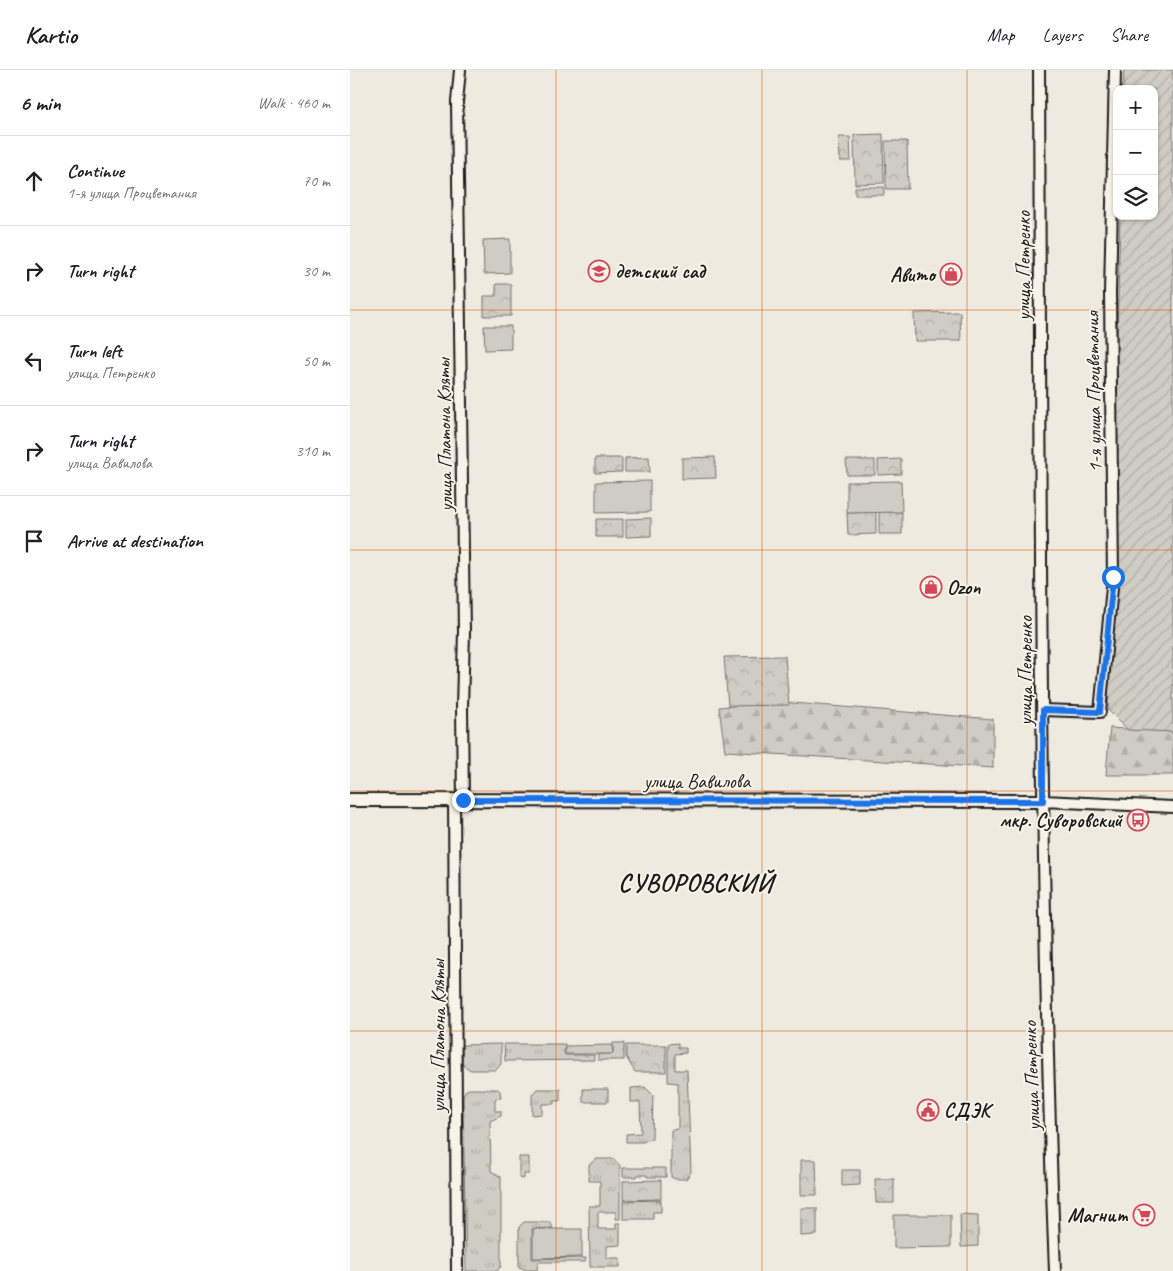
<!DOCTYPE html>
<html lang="en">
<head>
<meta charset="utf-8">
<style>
	:root { --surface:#fff; --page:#f6f6f6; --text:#202124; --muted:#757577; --line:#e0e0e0 }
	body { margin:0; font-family:Caveat,sans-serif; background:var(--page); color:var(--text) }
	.controls { position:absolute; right:15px; top:15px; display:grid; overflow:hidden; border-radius:10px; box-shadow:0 1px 4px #0004 }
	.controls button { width:45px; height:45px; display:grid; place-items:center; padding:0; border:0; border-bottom:1px solid var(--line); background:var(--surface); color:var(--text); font:25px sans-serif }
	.stop { position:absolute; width:15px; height:15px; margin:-11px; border:4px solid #1a73e8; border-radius:50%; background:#fff }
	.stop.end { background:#1a73e8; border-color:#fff; box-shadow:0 1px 5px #0008 }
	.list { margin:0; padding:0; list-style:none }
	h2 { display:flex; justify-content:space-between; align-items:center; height:65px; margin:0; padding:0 20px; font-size:21px }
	h2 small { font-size:16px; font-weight:400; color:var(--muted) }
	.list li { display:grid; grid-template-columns:32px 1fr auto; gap:15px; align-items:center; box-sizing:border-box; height:90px; padding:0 20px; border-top:1px solid var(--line) }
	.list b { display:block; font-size:19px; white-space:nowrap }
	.list p { margin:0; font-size:16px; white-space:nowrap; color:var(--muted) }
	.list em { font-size:16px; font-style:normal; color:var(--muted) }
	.icon { flex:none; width:28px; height:28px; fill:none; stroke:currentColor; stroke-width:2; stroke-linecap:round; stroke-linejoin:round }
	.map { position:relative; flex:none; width:823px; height:1201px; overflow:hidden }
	header { display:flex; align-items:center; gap:30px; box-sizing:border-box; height:70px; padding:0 25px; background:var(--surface); border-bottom:1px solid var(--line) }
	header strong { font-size:24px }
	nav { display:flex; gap:28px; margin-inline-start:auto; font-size:18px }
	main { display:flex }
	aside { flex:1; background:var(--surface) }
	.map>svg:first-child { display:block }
	.grass { fill:url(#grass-tufts); stroke:#767470 }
	.forest { fill:url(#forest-firs); stroke:#767470 }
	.park { fill:url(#park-crowns); stroke:#767470 }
	.garden { fill:url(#garden-furrows); stroke:#767470 }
	.pitch { fill:#cfccc3; stroke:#767470 }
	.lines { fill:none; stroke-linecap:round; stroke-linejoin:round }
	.minor-casing { stroke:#1c1c1c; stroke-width:14 }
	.tertiary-casing { stroke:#1c1c1c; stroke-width:16 }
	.minor { stroke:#f7f3e8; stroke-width:10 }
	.tertiary { stroke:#f7f3e8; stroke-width:12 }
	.route { stroke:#1a73e8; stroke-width:6 }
	.grid { fill:none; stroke:#de560d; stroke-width:1; stroke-opacity:0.55 }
	.labels { text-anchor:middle; stroke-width:4; stroke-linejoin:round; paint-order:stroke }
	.street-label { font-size:20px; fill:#1c1c1c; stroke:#f7f3e8 }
	.poi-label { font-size:20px; font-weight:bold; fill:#1c1c1c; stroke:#f7f3e8; text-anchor:start }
	.district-label { font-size:25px; font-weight:bold; letter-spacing:1px; fill:#1c1c1c; stroke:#f7f3e8 }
</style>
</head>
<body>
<header>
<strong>Kartio</strong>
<nav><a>Map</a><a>Layers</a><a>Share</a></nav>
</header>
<main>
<aside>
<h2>6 min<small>Walk · 460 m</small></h2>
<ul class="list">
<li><svg class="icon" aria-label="ahead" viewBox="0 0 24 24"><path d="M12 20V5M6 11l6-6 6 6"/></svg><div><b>Continue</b><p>1-я улица Процветания</p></div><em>70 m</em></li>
<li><svg class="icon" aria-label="right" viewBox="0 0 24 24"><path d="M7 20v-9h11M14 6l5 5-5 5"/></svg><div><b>Turn right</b></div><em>30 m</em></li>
<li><svg class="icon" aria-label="left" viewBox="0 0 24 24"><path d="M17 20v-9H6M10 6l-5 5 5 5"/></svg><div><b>Turn left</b><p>улица Петренко</p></div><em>50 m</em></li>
<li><svg class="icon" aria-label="right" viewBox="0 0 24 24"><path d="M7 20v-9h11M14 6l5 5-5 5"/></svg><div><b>Turn right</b><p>улица Вавилова</p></div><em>310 m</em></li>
<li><svg class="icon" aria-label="arrive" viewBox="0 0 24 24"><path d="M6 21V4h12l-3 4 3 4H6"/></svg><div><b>Arrive at destination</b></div></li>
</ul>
</aside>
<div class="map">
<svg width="823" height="1201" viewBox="0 0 823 1201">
	<defs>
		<pattern id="grass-tufts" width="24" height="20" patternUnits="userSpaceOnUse" patternTransform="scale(1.25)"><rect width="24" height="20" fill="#cfccc3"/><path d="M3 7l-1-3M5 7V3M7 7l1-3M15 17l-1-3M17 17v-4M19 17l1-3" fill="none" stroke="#b1afa7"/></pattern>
		<pattern id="forest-firs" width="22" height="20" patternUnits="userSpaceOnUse" patternTransform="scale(1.25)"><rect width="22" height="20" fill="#cfccc3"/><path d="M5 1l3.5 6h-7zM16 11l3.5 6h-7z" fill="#b1afa7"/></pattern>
		<pattern id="park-crowns" width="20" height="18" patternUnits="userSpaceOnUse" patternTransform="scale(1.25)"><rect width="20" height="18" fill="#cfccc3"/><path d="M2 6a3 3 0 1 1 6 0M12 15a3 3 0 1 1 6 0" fill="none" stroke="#b1afa7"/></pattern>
		<pattern id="garden-furrows" width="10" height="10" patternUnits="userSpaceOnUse" patternTransform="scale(1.25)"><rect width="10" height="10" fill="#cfccc3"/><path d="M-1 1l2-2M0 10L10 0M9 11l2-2" fill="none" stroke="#b1afa7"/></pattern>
	</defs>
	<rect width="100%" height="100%" fill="#eeeae0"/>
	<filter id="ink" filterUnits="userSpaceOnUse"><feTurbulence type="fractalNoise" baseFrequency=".02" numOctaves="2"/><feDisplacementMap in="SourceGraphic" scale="10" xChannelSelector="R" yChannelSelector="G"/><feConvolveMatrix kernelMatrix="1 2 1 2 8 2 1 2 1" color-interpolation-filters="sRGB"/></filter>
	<g filter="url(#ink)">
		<path class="grass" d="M263 973H274V990H248V984H263Z
			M328 973V978H336V983L325 984V1000H337L341 1102 336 1109H325L321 1107V1060L328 1059V1013L318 1012V974Z
			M151 974V994L146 1000H121L112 995V975Z
			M154 974H215V985H244V990L155 991Z
			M295 1017 303 1025 302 1068 293 1072H276V1064L291 1063 290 1032H281V1018Z
			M119 1019H148L150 1021 151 1028 145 1029V1041H151V1046L140 1051 141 1101 151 1107V1196L147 1201H116L113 1026 115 1021Z
			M187 1019H210V1031H204V1034H192V1044L182 1045V1024Z
			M233 1019H258V1032H233Z
			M169 1087H179V1104H174V1109L169 1108Z
			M246 1089H264L270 1096V1149H266V1142H248V1159H266V1153H270V1175L257 1176V1188H270V1197H240L239 1136H250V1111H239V1095Z
			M273 1098H316V1107H297V1105H287V1107H273Z
			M311 1130V1142H303V1149H273V1131Z
			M174 1152H200L203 1158 182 1159V1189L236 1188 235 1192H188L187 1200H177L169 1197V1157Z"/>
		<path class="forest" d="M430 632 643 649V698L375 681 369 637Z
			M760 658 823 662V705H756Z"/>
		<path class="park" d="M533 64 534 113 505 114 504 65Z
			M489 67H500L501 91H490Z
			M535 71H557L558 119H536Z
			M146 214H161V246H134V226H146Z
			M610 242 611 271H565L564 243Z
			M299 387 300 402H275V388Z
			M365 387 366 408 332 409V388Z
			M245 388H272V402L245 403Z
			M551 389V404L528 405V390Z
			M496 390H525V405H497Z
			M526 442V464L498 465 497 443Z
			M529 442H552V464H529Z
			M301 448V466L276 467V449Z
			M246 449H273V467H246Z
			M435 586 439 635 378 636 374 587Z
			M276 975H316V1002H285L276 987Z
			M451 1090H466L467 1125H451Z
			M492 1100H510V1115L492 1116Z
			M525 1109H544V1133H526Z
			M311 1110V1129L273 1130V1111Z
			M451 1138H467V1165L451 1166Z
			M610 1144 628 1145V1176L611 1177Z"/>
		<path class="garden" d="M774 0H823V662L778 660 758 640 770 146H804V19H773Z"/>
		<path class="pitch" d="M505 117H534V125H505Z
			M160 169V203L134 204 133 170Z
			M134 256H161V279L135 280Z
			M300 411V442L246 443V412Z
			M551 411 552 442 497 443V412Z
			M262 975 263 984H215V976Z
			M544 1145H601V1177L544 1178Z
			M183 1159H232V1187L183 1188Z"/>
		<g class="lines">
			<g class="minor-casing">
				<path id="minor" d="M110 0 107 32 114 562 112 637 113 731
					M689 0C691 400 689 801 705 1201
					M693 640 750 642 763 507 760 223 765 0
					M104 730 107 1201
					M693 731 823 737"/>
			</g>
			<g class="tertiary-casing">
				<path id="tertiary" d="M0 730 693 731"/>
			</g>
			<use href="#minor" class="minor"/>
			<use href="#tertiary" class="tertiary"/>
		</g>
	</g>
	<g class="lines" filter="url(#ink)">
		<path class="route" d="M113 730 693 731V640L750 642 763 507"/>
	</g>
	<path class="grid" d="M206 0V1201M412 0V1201M617 0V1201M0 240H823M0 480H823M0 721H823M0 961H823"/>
	<defs>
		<g id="school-ring" transform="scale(1.125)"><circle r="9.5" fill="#f7f3e8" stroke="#d1495b" stroke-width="1.5"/><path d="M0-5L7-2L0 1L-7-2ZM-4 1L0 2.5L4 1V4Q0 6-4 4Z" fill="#d1495b"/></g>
		<g id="shop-ring" transform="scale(1.125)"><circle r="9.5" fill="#f7f3e8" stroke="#d1495b" stroke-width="1.5"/><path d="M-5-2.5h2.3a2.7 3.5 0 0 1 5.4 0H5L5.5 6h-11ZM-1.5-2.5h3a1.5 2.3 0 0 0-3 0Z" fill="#d1495b"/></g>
		<g id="bus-ring" transform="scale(1.125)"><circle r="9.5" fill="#f7f3e8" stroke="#d1495b" stroke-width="1.5"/><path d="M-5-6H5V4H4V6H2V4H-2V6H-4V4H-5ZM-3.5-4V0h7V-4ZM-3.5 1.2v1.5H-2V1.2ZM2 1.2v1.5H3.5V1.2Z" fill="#d1495b"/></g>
		<g id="civic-ring" transform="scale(1.125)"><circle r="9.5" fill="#f7f3e8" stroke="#d1495b" stroke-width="1.5"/><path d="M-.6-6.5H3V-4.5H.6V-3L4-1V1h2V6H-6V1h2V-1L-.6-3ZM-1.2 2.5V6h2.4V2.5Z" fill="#d1495b"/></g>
		<g id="supermarket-ring" transform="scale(1.125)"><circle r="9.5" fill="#f7f3e8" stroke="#d1495b" stroke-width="1.5"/><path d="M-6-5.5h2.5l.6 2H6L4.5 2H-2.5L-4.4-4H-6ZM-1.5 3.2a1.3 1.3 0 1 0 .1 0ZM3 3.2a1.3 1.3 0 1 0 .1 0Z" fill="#d1495b"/></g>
	</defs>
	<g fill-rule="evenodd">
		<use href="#school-ring" x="249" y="201"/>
		<use href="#shop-ring" x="601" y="204"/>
		<use href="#shop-ring" x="581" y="517"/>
		<use href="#bus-ring" x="788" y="750"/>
		<use href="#civic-ring" x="578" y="1040"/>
		<use href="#supermarket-ring" x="794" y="1145"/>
	</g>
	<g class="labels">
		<g class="street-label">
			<text transform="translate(673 196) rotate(-90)" y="7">улица Петренко</text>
			<text transform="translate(743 322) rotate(-91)" y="7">1-я улица Процветания</text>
			<text transform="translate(94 365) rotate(-91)" y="7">улица Платона Кляты</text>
			<text transform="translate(675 601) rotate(-90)" y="7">улица Петренко</text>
			<text x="347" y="718">улица Вавилова</text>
			<text transform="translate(88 966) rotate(-90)" y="7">улица Платона Кляты</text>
			<text transform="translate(681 1006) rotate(-92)" y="7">улица Петренко</text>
		</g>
		<g class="poi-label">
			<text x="265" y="208">детский сад</text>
			<text x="585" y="211" text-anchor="end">Авито</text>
			<text x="597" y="524">Ozon</text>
			<text x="772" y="757" text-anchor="end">мкр. Суворовский</text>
			<text x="594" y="1047">СДЭК</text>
			<text x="778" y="1152" text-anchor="end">Магнит</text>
		</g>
		<g class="district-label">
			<text x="346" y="821">СУВОРОВСКИЙ</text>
		</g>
	</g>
</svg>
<div class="controls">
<button>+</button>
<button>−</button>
<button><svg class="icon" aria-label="layers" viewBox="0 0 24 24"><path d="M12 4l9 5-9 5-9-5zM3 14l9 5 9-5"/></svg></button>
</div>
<div class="stop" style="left:763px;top:507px"></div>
<div class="stop end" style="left:113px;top:730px"></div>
</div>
</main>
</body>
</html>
